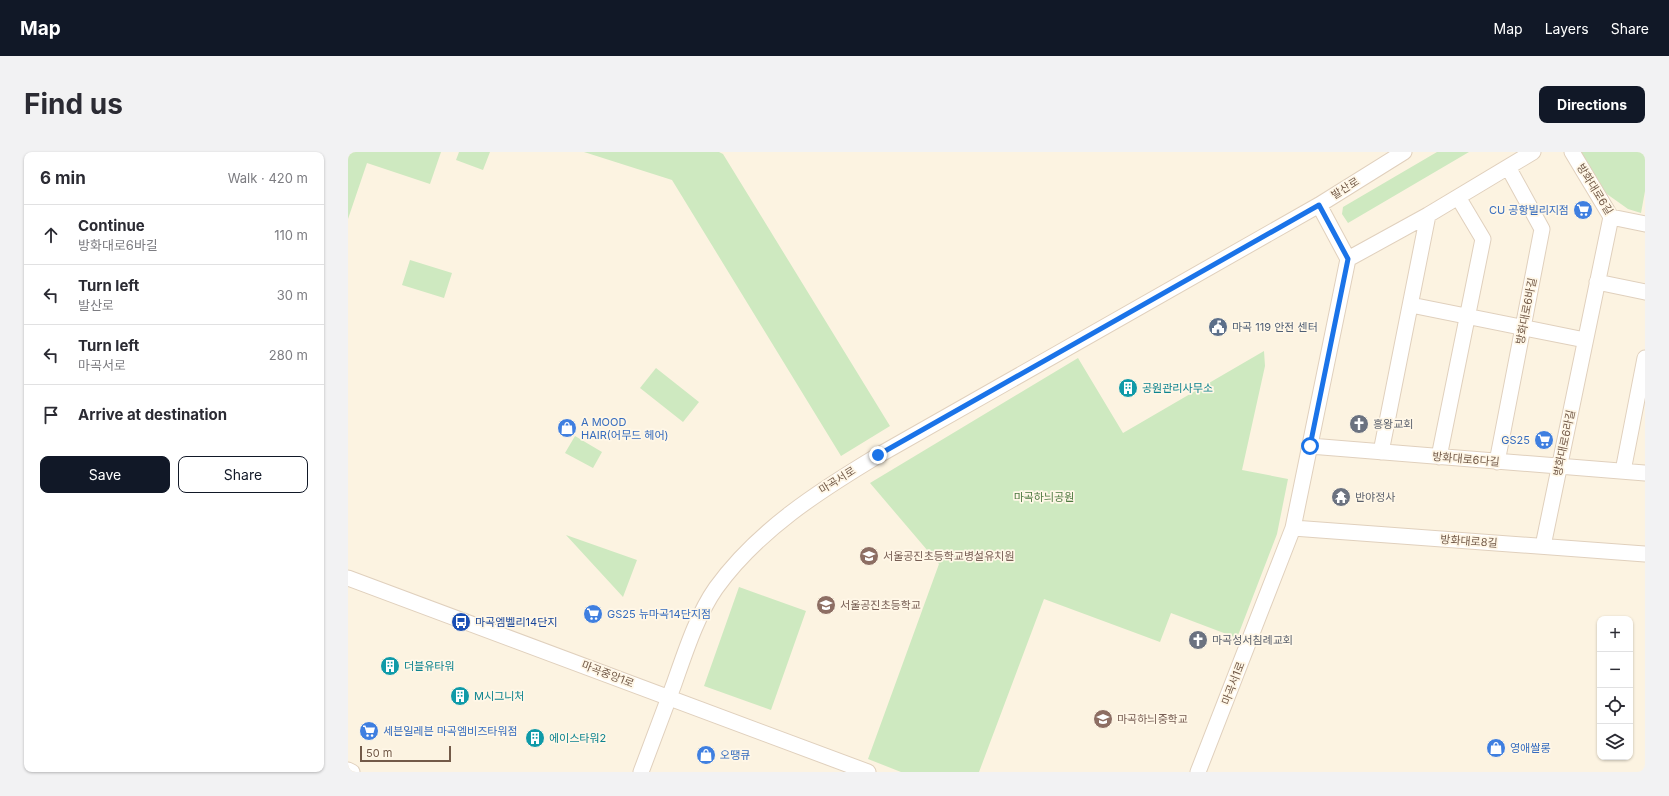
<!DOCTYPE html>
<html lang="en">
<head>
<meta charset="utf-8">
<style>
	:root { --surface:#fff; --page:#f2f2f3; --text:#2b2b33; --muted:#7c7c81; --line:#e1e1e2; --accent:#111827 }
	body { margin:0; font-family:Inter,"Noto Sans KR",sans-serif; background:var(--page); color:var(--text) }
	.controls { position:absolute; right:12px; bottom:12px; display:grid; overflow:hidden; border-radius:8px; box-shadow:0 1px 3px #0004 }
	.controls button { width:36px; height:36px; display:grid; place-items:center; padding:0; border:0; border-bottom:1px solid var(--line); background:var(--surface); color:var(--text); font:20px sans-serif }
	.scale { position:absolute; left:12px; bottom:10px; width:91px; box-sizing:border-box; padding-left:4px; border:2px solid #735a48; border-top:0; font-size:11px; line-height:14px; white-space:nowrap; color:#735a48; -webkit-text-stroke:3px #fff7e7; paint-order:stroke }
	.stop { position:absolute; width:12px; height:12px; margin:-9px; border:3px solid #1a73e8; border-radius:50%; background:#fff }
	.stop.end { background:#1a73e8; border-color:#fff; box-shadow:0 1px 4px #0008 }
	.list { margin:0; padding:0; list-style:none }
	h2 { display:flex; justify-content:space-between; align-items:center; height:52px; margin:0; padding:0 16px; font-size:17px }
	h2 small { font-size:13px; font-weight:400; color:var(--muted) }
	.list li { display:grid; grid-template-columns:26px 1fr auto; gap:12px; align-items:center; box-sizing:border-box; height:60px; padding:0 16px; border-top:1px solid var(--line) }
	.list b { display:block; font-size:15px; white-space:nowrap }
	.list p { margin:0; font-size:13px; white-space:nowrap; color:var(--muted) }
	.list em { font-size:13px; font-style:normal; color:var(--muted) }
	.actions { display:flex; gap:8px; padding:12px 16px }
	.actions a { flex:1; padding:9px 0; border:1px solid var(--accent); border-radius:8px; text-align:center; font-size:14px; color:var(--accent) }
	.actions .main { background:var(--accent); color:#fff }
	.icon { flex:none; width:22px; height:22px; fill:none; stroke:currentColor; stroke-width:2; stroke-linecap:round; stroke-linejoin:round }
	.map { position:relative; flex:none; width:1297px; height:620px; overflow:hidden; border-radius:8px }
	header { display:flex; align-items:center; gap:24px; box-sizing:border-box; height:56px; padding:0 20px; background:var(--accent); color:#fff }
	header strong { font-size:19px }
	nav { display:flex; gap:22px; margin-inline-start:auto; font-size:14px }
	.intro { display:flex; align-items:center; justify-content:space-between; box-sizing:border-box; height:96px; padding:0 24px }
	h1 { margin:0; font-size:28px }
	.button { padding:10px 18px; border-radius:8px; background:var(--accent); color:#fff; font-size:14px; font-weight:700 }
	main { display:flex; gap:24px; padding:0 24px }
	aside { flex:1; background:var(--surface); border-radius:8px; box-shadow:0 1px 3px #0004 }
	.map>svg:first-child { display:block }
	.green { fill:#cee9c0 }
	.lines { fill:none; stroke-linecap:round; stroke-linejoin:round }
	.minor-casing { stroke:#e0d0bd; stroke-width:17 }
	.minor { stroke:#fff; stroke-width:15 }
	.route { stroke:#1a73e8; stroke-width:5 }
	.labels { text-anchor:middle; stroke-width:3.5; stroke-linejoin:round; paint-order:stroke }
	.street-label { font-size:11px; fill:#735a48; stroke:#fff7e7 }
	.shop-label { font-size:11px; fill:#366cbe; stroke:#fff7e7; text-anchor:start }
	.service-label { font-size:11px; fill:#4e5e75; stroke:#fff7e7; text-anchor:start }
	.culture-label { font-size:11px; fill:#0d838f; stroke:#fff7e7; text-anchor:start }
	.worship-label { font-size:11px; fill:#5b616d; stroke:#fff7e7; text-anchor:start }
	.park-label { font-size:11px; fill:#4d7940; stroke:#fff7e7 }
	.education-label { font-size:11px; fill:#785e54; stroke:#fff7e7; text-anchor:start }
	.transit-label { font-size:11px; fill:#164399; stroke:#fff7e7; text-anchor:start }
</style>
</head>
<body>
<header>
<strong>Map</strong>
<nav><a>Map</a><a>Layers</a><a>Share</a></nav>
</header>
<div class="intro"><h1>Find us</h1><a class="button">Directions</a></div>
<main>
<aside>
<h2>6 min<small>Walk · 420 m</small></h2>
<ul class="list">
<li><svg class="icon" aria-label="ahead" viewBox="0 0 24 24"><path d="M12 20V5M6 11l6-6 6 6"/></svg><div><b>Continue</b><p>방화대로6바길</p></div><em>110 m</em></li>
<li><svg class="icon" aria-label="left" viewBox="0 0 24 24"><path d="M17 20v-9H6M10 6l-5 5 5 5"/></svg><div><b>Turn left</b><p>발산로</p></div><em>30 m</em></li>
<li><svg class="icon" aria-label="left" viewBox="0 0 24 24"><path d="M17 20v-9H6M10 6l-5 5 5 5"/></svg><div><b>Turn left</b><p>마곡서로</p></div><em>280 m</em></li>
<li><svg class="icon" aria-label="arrive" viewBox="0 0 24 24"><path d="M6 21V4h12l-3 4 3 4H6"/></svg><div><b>Arrive at destination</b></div></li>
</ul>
<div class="actions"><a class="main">Save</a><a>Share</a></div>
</aside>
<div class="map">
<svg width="1297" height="620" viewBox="0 0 1297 620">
	<rect width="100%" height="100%" fill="#fcf3e1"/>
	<path class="green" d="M0 0H93L82 32 19 11 0 67Z
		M111 0H142L135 18 108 8Z
		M236 0H371L375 2 542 274 493 304 324 28Z
		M1089 0H1121L1000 71 994 62 995 55Z
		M1232 0H1297V39L1293 61 1280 57 1249 35Z
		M62 108 104 121 96 146 54 133Z
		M916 199 917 214 894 318 940 327 929 382 889 486 823 461 812 490 696 447 631 620H553L520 607 591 412 522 331 730 206 775 281Z
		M308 216 351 250 335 270 292 236Z
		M227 284 254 300 245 316 217 301Z
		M218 383 289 408 275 445Z
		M391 435 458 459 423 558 356 534Z"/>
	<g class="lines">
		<g class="minor-casing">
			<path id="minor" d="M1224 0 1263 65 1297 72
				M971 53 1000 107
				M1000 107 1080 63 1185 0
				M1249 130 1297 140
				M1063 153 1237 188
				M962 294 1297 321
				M1033 300 1080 63
				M1091 305 1135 87 1110 45
				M1149 310 1194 77 1160 15
				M1275 319 1297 206
				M945 376 1297 402
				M1195 394 1263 65
				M0 426 520 620
				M0 618 4 620
				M293 620C304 591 315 562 326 532 337 501 349 463 368 436 410 378 471 339 531 303L971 53 1056 0
				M850 620 945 376 1000 107"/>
		</g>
		<use href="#minor" class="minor"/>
	</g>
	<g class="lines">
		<path class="route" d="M530 303 971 53 1000 107 962 294"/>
	</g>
	<defs>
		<g id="supermarket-disc" transform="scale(1)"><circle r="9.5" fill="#3f7fe0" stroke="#fff7e7"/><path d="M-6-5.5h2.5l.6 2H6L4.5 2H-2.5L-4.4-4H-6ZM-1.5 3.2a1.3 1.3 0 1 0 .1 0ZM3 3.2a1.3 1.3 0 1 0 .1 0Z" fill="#fff"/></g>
		<g id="civic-disc" transform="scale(1)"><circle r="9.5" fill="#5c6f8a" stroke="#fff7e7"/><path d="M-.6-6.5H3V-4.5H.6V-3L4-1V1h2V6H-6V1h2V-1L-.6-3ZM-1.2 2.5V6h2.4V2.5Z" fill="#fff"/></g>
		<g id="building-disc" transform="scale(1)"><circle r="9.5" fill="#0f9aa8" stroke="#fff7e7"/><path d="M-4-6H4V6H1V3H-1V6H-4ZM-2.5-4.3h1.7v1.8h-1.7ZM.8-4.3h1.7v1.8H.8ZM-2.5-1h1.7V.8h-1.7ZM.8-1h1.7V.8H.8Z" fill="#fff"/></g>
		<g id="church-disc" transform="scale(1)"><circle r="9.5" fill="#6b7280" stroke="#fff7e7"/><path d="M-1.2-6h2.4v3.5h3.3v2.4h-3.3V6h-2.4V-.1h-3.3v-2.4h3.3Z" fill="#fff"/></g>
		<g id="shop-disc" transform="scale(1)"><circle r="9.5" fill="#3f7fe0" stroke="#fff7e7"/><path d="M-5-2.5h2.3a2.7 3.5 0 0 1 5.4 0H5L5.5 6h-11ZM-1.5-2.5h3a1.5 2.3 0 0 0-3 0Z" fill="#fff"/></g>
		<g id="temple-disc" transform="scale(1)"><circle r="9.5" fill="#6b7280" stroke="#fff7e7"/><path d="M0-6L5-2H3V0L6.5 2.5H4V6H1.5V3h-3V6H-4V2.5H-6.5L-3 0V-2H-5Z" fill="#fff"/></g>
		<g id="school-disc" transform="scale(1)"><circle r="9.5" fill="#8d6e63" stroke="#fff7e7"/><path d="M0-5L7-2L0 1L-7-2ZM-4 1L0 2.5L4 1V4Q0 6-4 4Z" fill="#fff"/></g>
		<g id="bus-disc" transform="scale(1)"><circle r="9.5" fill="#1a4fb4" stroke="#fff7e7"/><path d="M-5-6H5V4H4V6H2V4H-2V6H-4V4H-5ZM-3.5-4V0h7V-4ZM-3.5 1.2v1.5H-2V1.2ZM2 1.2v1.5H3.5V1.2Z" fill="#fff"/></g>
	</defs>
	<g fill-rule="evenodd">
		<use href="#supermarket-disc" x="1235" y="58"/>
		<use href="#civic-disc" x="870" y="175"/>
		<use href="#building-disc" x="780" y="236"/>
		<use href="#church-disc" x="1011" y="272"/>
		<use href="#shop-disc" x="219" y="276"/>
		<use href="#supermarket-disc" x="1196" y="288"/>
		<use href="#temple-disc" x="993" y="345"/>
		<use href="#school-disc" x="521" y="404"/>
		<use href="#school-disc" x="478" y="453"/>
		<use href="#supermarket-disc" x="245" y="462"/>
		<use href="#bus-disc" x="113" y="470"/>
		<use href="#church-disc" x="850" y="488"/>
		<use href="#building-disc" x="42" y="514"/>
		<use href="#building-disc" x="112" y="544"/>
		<use href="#school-disc" x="755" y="567"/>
		<use href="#supermarket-disc" x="21" y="579"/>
		<use href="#building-disc" x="187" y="586"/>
		<use href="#shop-disc" x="1148" y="596"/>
		<use href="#shop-disc" x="358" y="603"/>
	</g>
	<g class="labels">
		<g class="street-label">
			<text transform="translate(997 36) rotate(-32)" y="4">발산로</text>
			<text transform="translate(1247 37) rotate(58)" y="4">방화대로6길</text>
			<text transform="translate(1178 159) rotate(-79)" y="4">방화대로6바길</text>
			<text transform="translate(1216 291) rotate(-78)" y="4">방화대로6라길</text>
			<text transform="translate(1118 307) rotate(5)" y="4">방화대로6다길</text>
			<text transform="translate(489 328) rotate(-32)" y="4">마곡서로</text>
			<text transform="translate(1121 389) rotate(4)" y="4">방화대로8길</text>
			<text transform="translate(260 522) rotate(21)" y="4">마곡중앙1로</text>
			<text transform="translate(885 531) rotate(-69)" y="4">마곡서1로</text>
		</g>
		<g class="shop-label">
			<text x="1221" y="62" text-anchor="end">CU 공항빌리지점</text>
			<text x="233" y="274">A MOOD<tspan x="233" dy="13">HAIR(어무드 헤어)</tspan></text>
			<text x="1182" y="292" text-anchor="end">GS25</text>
			<text x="259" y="466">GS25 뉴마곡14단지점</text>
			<text x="35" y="583">세븐일레븐 마곡엠비즈타워점</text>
			<text x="1162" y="600">영애쌀롱</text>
			<text x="372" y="607">오땡큐</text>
		</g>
		<g class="service-label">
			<text x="884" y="179">마곡 119 안전 센터</text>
		</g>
		<g class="culture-label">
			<text x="794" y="240">공원관리사무소</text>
			<text x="56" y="518">더블유타워</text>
			<text x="126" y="548">M시그니처</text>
			<text x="201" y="590">에이스타워2</text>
		</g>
		<g class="worship-label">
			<text x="1025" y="276">흥왕교회</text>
			<text x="1007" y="349">반야정사</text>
			<text x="864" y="492">마곡성서침례교회</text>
		</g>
		<g class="park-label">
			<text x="696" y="349">마곡하늬공원</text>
		</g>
		<g class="education-label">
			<text x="535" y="408">서울공진초등학교병설유치원</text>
			<text x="492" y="457">서울공진초등학교</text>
			<text x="769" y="571">마곡하늬중학교</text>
		</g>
		<g class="transit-label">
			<text x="127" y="474">마곡엠벨리14단지</text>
		</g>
	</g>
</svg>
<div class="controls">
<button>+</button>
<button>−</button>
<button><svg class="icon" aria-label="locate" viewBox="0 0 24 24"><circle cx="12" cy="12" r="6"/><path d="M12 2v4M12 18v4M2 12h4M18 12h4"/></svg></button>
<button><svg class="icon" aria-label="layers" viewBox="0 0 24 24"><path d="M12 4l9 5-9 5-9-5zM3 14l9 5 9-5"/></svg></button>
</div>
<div class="scale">50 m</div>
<div class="stop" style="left:962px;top:294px"></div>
<div class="stop end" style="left:530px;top:303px"></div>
</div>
</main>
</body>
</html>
